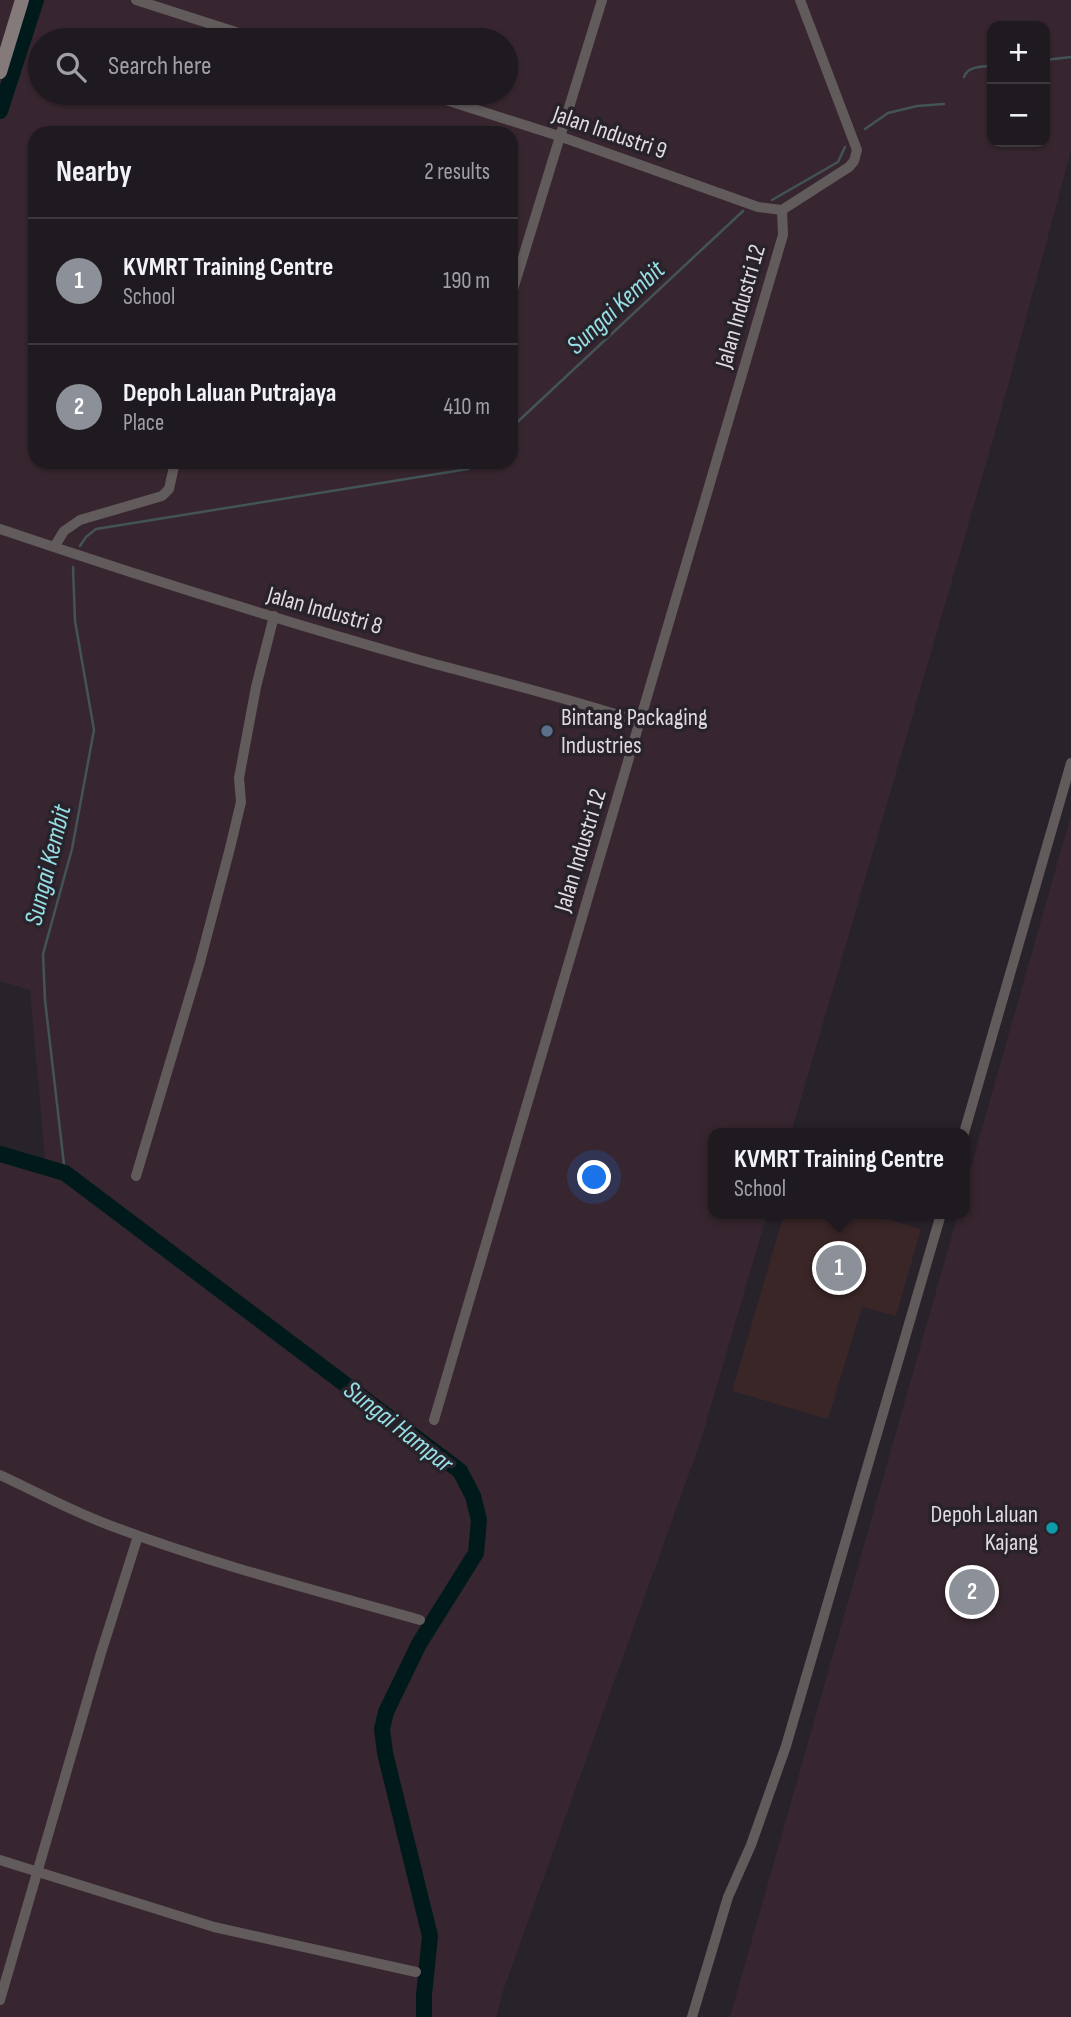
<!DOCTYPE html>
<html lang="en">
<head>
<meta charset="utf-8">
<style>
	:root { --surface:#1e1a20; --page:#262329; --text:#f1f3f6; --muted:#a1a1a5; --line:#3c383e; --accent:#8c9099 }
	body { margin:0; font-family:"Sofia Sans Condensed",sans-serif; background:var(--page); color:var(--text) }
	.controls { position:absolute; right:21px; top:21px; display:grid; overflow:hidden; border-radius:14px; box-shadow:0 2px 5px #0004 }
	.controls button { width:63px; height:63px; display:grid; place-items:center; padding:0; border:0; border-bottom:2px solid var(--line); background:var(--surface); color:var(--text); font:35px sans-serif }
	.you { position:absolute; left:595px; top:1178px; width:24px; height:24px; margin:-18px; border:5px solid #fff; border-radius:50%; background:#1a73e8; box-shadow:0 0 0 10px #1a73e833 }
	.badge { display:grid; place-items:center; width:46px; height:46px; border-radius:50%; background:var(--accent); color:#fff; font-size:23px; font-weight:700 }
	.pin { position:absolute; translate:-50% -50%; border:4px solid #fff; box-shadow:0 2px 7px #0006 }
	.popup { position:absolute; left:708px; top:1128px; width:262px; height:91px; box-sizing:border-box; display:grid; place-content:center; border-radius:14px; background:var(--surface); filter:drop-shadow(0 2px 5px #0005); font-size:23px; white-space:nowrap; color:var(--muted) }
	.popup b { font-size:26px; color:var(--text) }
	.popup::after { content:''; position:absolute; left:50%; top:100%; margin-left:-14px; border:14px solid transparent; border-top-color:var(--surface) }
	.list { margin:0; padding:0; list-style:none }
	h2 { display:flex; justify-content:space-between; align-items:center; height:91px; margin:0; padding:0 28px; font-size:30px }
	h2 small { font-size:23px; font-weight:400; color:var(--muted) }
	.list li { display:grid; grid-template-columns:46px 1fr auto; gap:21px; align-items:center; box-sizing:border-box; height:126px; padding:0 28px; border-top:2px solid var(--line) }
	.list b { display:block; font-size:26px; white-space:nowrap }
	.list p { margin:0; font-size:23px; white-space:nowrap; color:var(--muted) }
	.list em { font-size:23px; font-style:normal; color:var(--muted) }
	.icon { flex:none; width:38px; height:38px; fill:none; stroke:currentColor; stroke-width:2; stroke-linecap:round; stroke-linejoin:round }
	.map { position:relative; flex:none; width:1071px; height:2017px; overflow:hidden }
	.search { position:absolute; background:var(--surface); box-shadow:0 2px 5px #0004; left:28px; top:28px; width:490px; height:77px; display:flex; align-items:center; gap:18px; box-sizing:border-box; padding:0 24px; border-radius:38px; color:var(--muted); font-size:26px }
	.panel { position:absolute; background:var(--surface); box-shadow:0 2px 5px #0004; left:28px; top:126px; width:490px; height:343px; border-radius:21px }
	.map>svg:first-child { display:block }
	.industrial { fill:#37262f; fill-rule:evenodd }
	.education { fill:#3a2627 }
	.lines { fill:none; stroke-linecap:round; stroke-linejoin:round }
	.stream { stroke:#435457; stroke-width:2.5 }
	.river { stroke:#001a1c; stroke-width:16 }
	.street { stroke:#625b5c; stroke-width:10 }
	.secondary { stroke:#847a7a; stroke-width:14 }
	.service-dot { fill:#5c6f8a; stroke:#28222b; stroke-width:2.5 }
	.culture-dot { fill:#0f9aa8; stroke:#28222b; stroke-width:2.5 }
	.labels { text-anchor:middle; stroke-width:7; stroke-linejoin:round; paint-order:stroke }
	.street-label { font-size:24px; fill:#dfdbe1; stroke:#28222b }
	.poi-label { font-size:24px; fill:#dfdbe1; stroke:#28222b; text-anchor:start }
	.water-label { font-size:26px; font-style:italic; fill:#96e0e5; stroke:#28222b }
</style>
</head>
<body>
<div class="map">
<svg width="1071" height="2017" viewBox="0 0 1071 2017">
	<rect width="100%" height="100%" fill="#28222b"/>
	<path class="industrial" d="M0 0H1071V151L997 426 791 1133H713V1214H767L701 1440 503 1991 496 2017H0V1146L45 1159 30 990 0 981ZM992 26H1045V142H992ZM40 40H506V93H40ZM35 133H511V462H35Z
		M1071 815V2017H730L958 1214H965V1188Z"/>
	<path class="education" d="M784 1214H869L921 1229 896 1316 862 1307 828 1419 732 1391Z"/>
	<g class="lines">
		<path class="stream" d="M1045 60 1071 57
			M964 77C968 66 981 67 992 66
			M865 129 888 113 917 106 944 104
			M772 200 838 162 845 147
			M511 428 743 211
			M80 546 86 537 96 529 468 469 475 462
			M65 1173 45 1000 43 954 72 849 94 730 75 621 73 567"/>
		<path class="river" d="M0 111 36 0
			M0 1154 65 1173 460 1471 473 1496 479 1520 476 1553 419 1644 386 1712 382 1729 385 1753 430 1936 424 1995V2017"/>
		<path class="street" d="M136 0 261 40
			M424 93 559 136 758 207 782 210
			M782 210 849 167 854 161 857 150 800 0
			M511 296 602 0
			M0 529C139 576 279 620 420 660 494 680 568 698 640 722
			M54 547 64 531 80 520 162 496 169 489 175 462
			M964 1133 1071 763
			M136 1176 200 962 230 848 241 802 239 778 256 687 274 616
			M434 1420 783 235 782 210
			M0 1475C39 1493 77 1514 117 1528 216 1565 318 1591 420 1620
			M0 1860 214 1927 416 1972
			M0 2000 101 1653 138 1536
			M692 2017 728 1897 751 1845 786 1746 941 1214"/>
		<path class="secondary" d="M0 72 22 0"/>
	</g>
	<circle class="service-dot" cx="547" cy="731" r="7"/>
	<circle class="culture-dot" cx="1052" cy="1528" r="7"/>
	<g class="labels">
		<g class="street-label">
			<text transform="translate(610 132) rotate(19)" y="8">Jalan Industri 9</text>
			<text transform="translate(740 306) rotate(-74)" y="8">Jalan Industri 12</text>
			<text transform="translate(325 610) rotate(16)" y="8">Jalan Industri 8</text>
			<text transform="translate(580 850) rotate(-73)" y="8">Jalan Industri 12</text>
		</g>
		<g class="poi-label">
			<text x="561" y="725">Bintang Packaging<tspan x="561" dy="28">Industries</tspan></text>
			<text x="1038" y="1522" text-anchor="end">Depoh Laluan<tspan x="1038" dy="28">Kajang</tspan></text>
		</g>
		<g class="water-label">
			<text transform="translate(615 307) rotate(-43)" y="9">Sungai Kembit</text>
			<text transform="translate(47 865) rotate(-76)" y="9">Sungai Kembit</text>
			<text transform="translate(399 1426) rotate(38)" y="9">Sungai Hampar</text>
		</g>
	</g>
</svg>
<div class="controls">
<button>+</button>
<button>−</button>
</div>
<div class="you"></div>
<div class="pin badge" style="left:839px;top:1268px">1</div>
<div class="popup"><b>KVMRT Training Centre</b>School</div>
<div class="pin badge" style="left:972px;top:1592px">2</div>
<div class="search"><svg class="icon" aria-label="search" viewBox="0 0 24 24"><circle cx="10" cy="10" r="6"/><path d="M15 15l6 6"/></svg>Search here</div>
<section class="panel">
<h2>Nearby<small>2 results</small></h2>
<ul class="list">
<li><span class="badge">1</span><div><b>KVMRT Training Centre</b><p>School</p></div><em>190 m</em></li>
<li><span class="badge">2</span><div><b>Depoh Laluan Putrajaya</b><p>Place</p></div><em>410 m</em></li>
</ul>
</section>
</div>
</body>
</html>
